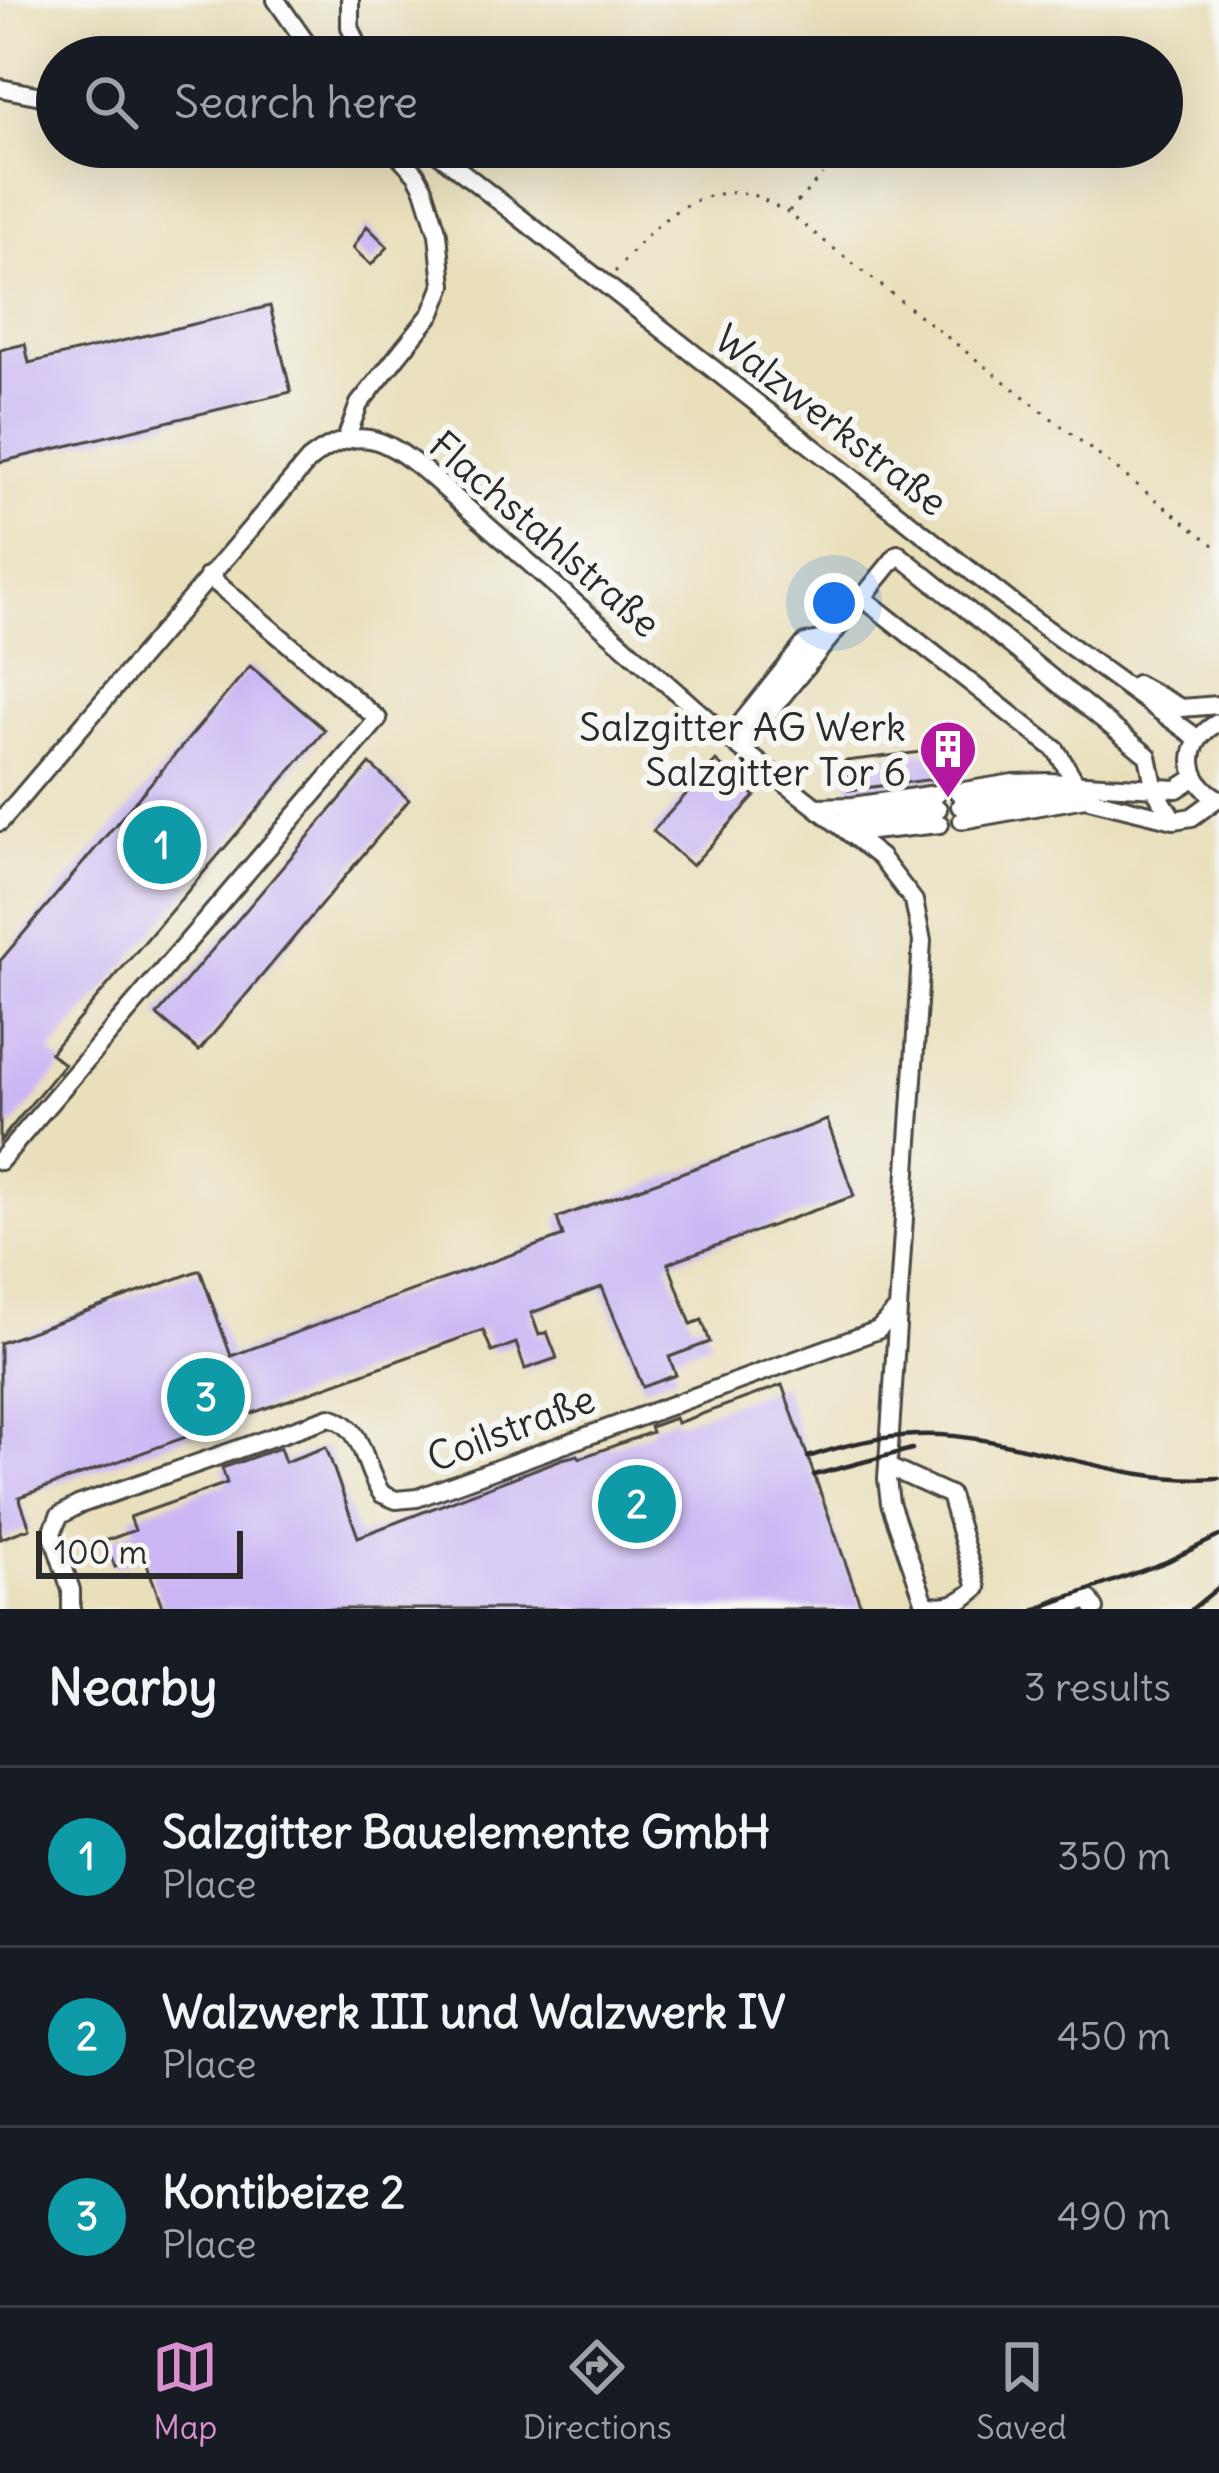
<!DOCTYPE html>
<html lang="en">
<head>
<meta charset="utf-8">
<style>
	:root { --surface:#171b24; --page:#20242c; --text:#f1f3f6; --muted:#9ea1a6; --line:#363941; --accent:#d690ce }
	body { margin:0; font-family:Delius,sans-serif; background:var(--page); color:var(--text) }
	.scale { position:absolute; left:36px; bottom:30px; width:207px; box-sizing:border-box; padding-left:12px; border:6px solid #2b2b2b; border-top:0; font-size:33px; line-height:42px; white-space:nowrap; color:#2b2b2b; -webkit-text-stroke:9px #f6f6f2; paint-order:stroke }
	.you { position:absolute; left:834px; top:603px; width:42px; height:42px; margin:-30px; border:9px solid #fff; border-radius:50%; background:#1a73e8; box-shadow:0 0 0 18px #1a73e833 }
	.badge { display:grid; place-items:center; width:78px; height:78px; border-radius:50%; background:var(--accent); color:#fff; font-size:39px; font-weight:700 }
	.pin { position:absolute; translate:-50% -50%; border:6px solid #fff; box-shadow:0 3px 12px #0006 }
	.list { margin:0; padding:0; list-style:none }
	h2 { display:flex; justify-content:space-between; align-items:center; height:156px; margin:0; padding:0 48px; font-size:51px }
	h2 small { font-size:39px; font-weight:400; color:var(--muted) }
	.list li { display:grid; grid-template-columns:78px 1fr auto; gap:36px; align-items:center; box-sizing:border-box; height:180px; padding:0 48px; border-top:3px solid var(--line) }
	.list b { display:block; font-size:45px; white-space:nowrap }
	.list p { margin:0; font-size:39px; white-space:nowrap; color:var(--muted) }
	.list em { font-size:39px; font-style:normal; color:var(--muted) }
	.icon { flex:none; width:66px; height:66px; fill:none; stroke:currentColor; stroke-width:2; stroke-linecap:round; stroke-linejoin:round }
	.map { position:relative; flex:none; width:1219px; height:1609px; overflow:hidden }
	.search { position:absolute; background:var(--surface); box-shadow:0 12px 48px #0002; left:36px; right:36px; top:36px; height:132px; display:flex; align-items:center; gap:30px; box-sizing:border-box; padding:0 42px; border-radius:66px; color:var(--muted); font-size:45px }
	.sheet { height:696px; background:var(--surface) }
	nav { display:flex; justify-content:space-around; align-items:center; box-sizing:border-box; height:168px; border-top:3px solid var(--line); background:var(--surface); font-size:33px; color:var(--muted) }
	nav a { display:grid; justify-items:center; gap:6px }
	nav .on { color:var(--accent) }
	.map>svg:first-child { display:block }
	.building { fill:#cab6f4 }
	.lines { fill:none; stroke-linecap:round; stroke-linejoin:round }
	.minor-casing { stroke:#484641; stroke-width:22 }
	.path { stroke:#484641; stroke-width:3; stroke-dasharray:3 9; stroke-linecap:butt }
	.minor { stroke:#fff; stroke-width:16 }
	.rail { stroke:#2b2b2b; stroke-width:4.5 }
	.labels { text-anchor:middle; stroke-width:12; stroke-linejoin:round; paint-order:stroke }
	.street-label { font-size:39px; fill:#2b2b2b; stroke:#f6f6f2 }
	.poi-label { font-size:39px; fill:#2b2b2b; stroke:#f6f6f2; text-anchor:end }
</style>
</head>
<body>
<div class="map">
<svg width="1219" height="1609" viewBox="0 0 1219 1609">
	<rect width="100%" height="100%" fill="#f6f6f2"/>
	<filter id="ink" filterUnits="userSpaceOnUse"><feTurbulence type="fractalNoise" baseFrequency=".00833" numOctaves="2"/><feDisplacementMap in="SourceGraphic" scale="24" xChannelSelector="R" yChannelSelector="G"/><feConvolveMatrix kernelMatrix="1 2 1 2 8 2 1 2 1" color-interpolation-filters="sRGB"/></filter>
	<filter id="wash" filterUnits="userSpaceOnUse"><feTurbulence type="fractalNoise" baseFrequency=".004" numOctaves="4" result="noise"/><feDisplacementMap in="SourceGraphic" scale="48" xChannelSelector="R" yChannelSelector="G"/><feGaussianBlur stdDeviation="2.7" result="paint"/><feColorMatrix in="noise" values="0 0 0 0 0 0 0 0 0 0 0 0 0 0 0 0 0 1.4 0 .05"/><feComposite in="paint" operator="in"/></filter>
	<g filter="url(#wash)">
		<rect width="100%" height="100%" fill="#e9dfbb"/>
		<g id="blocks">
			<path class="building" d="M367 226 388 247 371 265 353 248Z
				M270 306 291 392 0 462V350L25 344 29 363Z
				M250 666 325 730 50 1053 64 1064 0 1141V961Z
				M956 748 959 776 946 787 934 779 849 790 845 761Z
				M716 761 755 796 692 866 653 831Z
				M370 764 409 800 199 1051 157 1015Z
				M827 1120 854 1196 668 1263 691 1324 702 1320 710 1342 669 1357 676 1375 643 1387 602 1287 531 1313 539 1335 547 1332 557 1358 525 1369 516 1343 492 1352 483 1330 19 1497 30 1528 0 1539V1343L200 1270 231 1356 563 1236 557 1218Z
				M782 1385 862 1609H163L144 1556 115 1567 105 1541 135 1530 130 1517 227 1483 222 1468 280 1448 285 1462 326 1447 358 1537 562 1459 578 1455 580 1458 652 1432 650 1427 675 1418 677 1423Z"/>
		</g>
	</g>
	<g filter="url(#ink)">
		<use href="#blocks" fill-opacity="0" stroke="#484641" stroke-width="3"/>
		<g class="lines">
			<g class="minor-casing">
				<path id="minor" d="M276 0 316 57
					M350 0V27L363 57
					M0 88 57 99
					M430 147 1022 611 1197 738
					M346 439 359 404 432 313 443 285 438 234 424 189 416 174 391 147
					M863 598 1056 750 1085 798
					M1137 684 1181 708 1219 705
					M1219 722C1183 741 1183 780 1219 799
					M729 738 805 643 829 638
					M740 748 898 554 1148 756 1155 790 1174 820
					M958 792 1013 783 1048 782 1177 789 1194 778
					M960 806 1047 794 1066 796
					M816 807 853 806 936 794
					M962 820 1085 798 1174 820 1192 817 1218 798
					M0 822 309 460C356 423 383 437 425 471L740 748 880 857 914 901 922 941 887 1479 890 1503 927 1609
					M838 823 938 809
					M852 833 940 824
					M0 1161 378 719 208 576
					M888 1467 950 1495 977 1588C961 1603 948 1609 926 1604
					M71 1609V1590L52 1533 59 1516 78 1505 330 1417C366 1427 362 1467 382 1494L396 1500 417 1498 878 1330 896 1311
					M1056 1609 1090 1600 1095 1609"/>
			</g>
			<path class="path" d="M789 211 822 175
				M615 272C649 231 684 189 743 193 757 194 774 206 787 212L1219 549"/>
			<use href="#minor" class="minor"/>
			<path class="rail" d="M808 1457C856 1441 903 1431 954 1436 1043 1445 1129 1485 1219 1478
				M814 1475 912 1449
				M1036 1609 1166 1562 1219 1536
				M1192 1609 1219 1587"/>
		</g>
	</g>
	<defs>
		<g id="building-pin" transform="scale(3)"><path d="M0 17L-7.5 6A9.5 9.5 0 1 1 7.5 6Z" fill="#b5179e" stroke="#f6f6f2"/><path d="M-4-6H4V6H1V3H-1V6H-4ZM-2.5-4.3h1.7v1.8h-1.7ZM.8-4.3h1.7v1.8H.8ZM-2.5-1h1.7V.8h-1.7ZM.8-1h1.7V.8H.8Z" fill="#fff"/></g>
	</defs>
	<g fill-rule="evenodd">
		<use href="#building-pin" x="948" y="749"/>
	</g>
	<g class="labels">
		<g class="street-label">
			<text transform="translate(831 420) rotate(38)" y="14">Walzwerkstraße</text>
			<text transform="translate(545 534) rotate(41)" y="14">Flachstahlstraße</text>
			<text transform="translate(511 1428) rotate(-21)" y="14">Coilstraße</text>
		</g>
		<g class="poi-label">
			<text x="906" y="741">Salzgitter AG Werk<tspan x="906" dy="45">Salzgitter Tor 6</tspan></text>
		</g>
	</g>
</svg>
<div class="scale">100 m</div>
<div class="you"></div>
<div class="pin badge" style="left:162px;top:845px;background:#0f9aa8">1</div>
<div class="pin badge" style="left:637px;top:1504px;background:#0f9aa8">2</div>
<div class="pin badge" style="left:206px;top:1397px;background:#0f9aa8">3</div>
<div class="search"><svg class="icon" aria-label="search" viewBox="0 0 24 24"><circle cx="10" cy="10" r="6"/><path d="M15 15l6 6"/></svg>Search here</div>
</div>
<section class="sheet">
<h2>Nearby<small>3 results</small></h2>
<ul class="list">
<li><span class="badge" style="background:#0f9aa8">1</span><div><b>Salzgitter Bauelemente GmbH</b><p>Place</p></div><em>350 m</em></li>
<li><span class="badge" style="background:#0f9aa8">2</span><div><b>Walzwerk III und Walzwerk IV</b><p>Place</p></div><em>450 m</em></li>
<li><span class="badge" style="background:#0f9aa8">3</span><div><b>Kontibeize 2</b><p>Place</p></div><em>490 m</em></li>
</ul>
</section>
<nav>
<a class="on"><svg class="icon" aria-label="map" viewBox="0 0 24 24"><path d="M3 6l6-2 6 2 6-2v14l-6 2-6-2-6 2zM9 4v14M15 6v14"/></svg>Map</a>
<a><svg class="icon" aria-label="directions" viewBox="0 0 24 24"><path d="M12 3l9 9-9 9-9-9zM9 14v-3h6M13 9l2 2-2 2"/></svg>Directions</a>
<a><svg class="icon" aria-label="saved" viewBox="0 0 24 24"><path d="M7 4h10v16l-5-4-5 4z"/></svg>Saved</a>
</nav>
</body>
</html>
